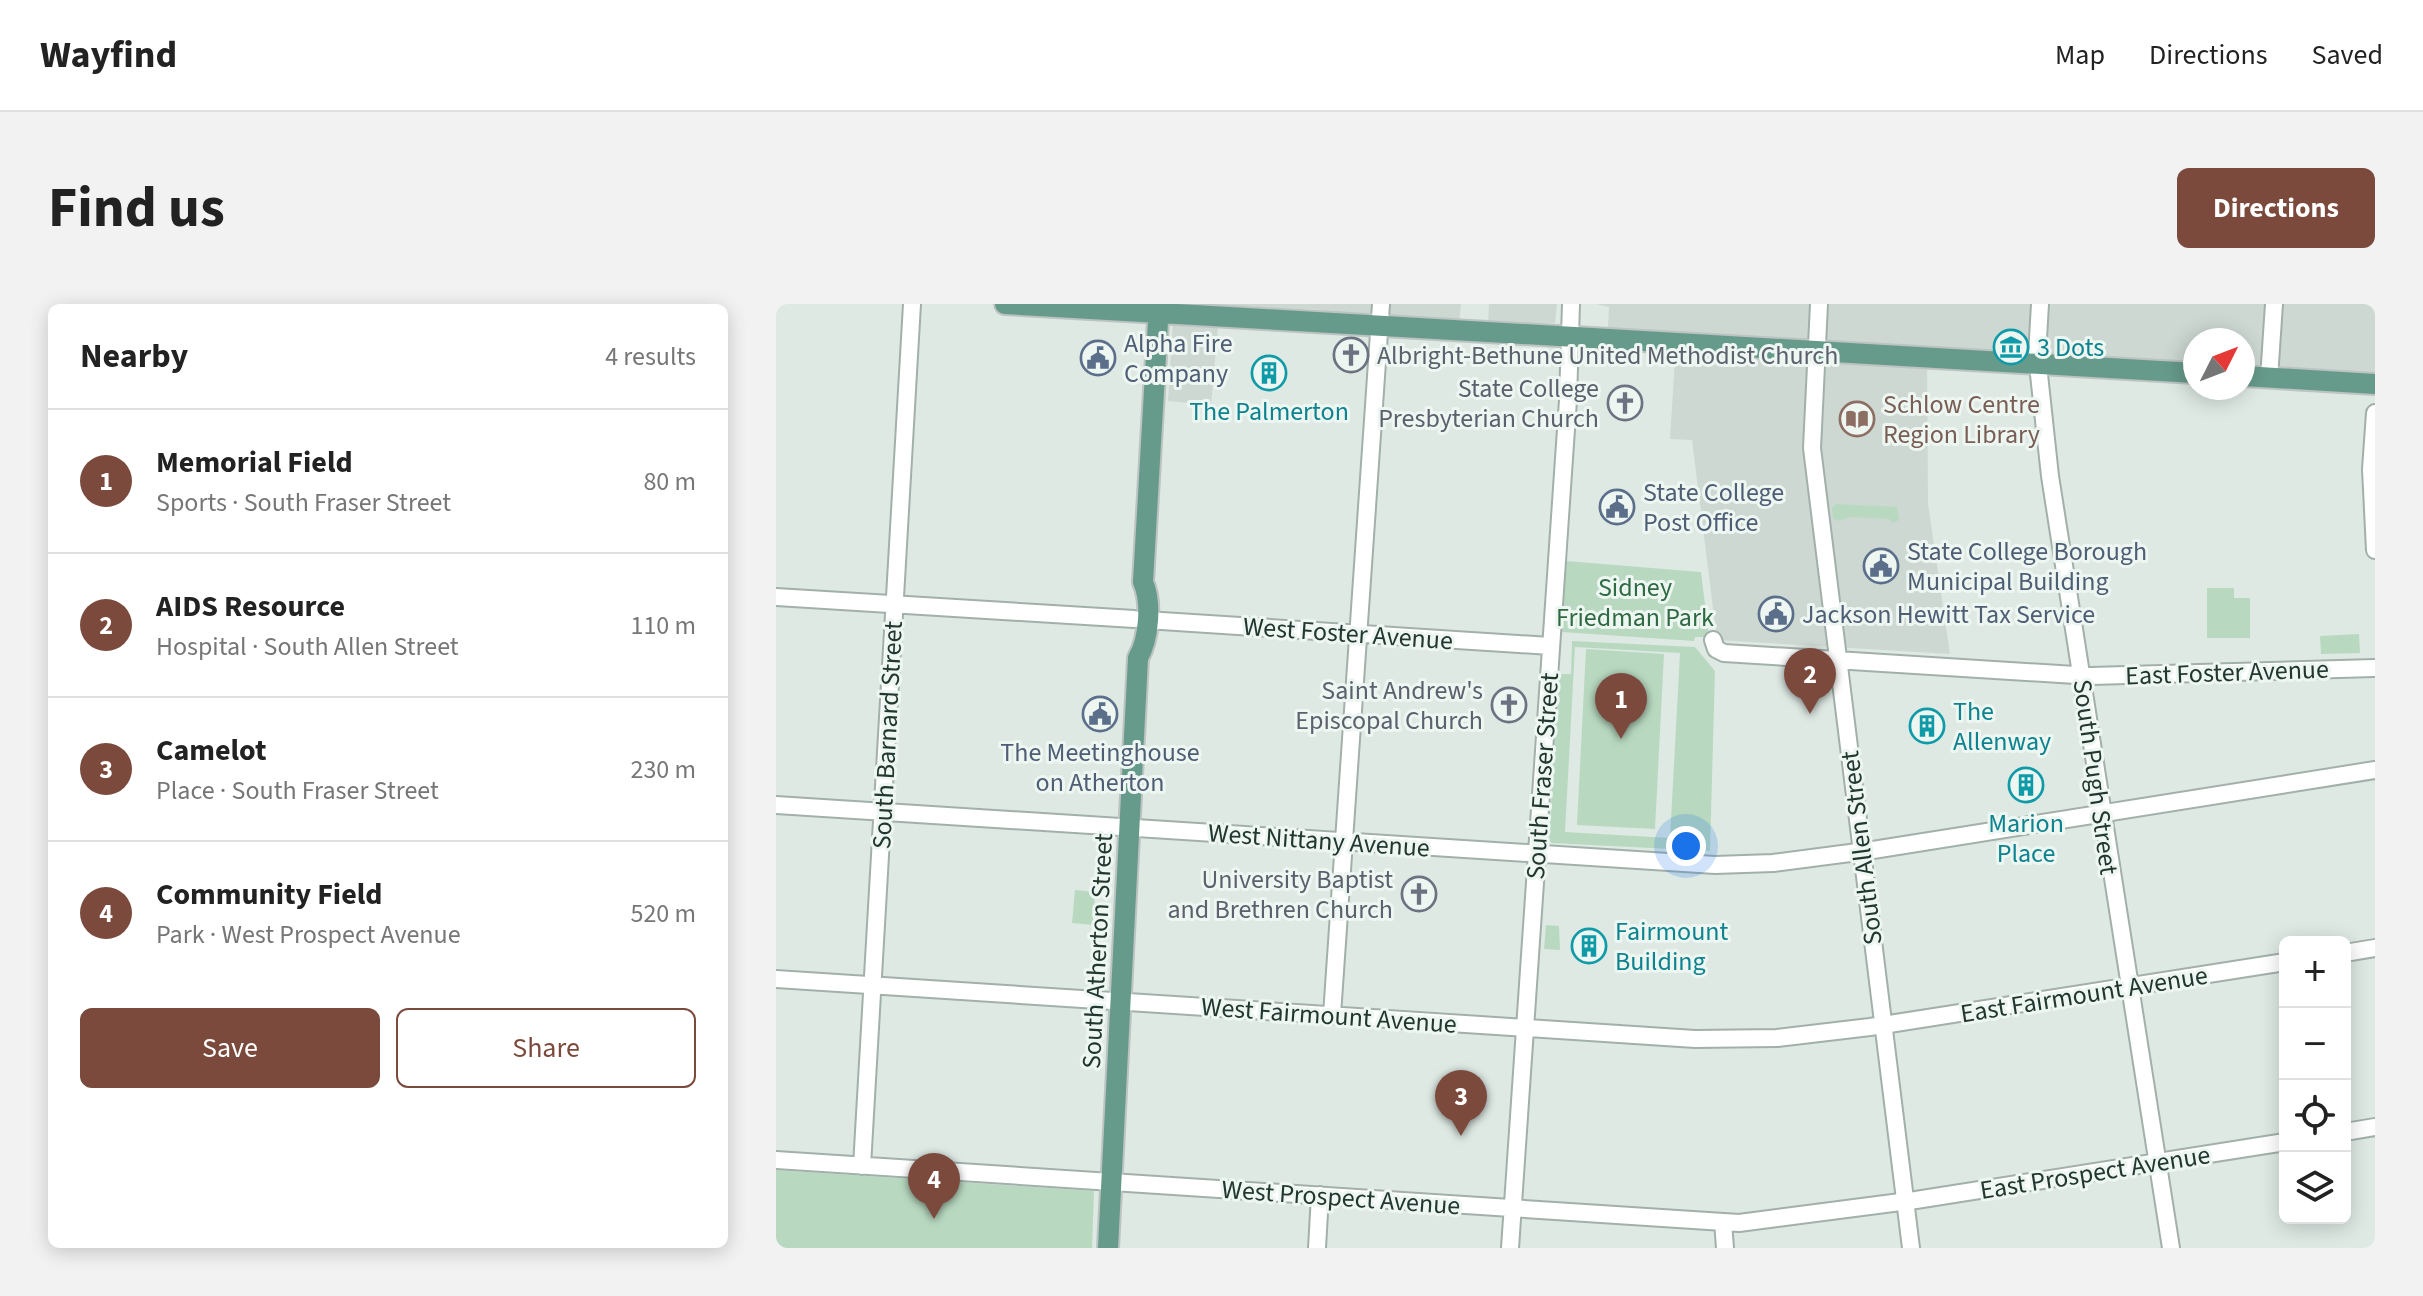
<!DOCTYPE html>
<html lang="en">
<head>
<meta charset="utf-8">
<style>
	:root { --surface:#fff; --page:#f2f2f2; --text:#222; --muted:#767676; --line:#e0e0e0; --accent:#7b4a3d }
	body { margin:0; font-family:"Source Sans 3",sans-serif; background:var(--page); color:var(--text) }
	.controls { position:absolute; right:24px; bottom:24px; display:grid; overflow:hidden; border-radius:12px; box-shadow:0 4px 20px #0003 }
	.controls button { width:72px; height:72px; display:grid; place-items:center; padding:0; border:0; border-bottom:2px solid var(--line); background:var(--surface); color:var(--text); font:40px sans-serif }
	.compass { position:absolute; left:1407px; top:24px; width:72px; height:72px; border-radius:50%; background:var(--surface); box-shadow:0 4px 20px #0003; rotate:48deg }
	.you { position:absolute; left:910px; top:542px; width:28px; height:28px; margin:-20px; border:6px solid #fff; border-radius:50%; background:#1a73e8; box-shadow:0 0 0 12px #1a73e833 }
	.badge { display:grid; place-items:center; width:52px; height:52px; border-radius:50%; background:var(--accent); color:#fff; font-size:26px; font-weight:700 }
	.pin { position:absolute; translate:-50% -66px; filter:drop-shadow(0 2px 4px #0008) }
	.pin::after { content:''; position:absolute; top:42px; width:28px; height:24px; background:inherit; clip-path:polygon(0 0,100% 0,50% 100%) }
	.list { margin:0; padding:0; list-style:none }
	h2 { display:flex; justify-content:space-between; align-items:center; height:104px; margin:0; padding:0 32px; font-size:34px }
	h2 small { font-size:26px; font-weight:400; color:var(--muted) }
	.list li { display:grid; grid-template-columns:52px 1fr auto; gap:24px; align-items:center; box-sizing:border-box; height:144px; padding:0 32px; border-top:2px solid var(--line) }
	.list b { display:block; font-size:30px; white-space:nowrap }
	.list p { margin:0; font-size:26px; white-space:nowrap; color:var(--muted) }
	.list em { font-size:26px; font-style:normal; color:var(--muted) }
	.actions { display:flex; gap:16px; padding:24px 32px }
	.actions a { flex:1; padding:18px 0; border:2px solid var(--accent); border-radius:12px; text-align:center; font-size:28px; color:var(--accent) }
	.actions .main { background:var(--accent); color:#fff }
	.icon { flex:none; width:44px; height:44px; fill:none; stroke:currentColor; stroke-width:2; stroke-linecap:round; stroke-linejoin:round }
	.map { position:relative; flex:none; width:1599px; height:944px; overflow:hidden; border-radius:12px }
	header { display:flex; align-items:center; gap:48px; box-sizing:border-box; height:112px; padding:0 40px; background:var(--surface); border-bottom:2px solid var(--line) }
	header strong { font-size:38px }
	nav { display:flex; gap:44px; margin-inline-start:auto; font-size:28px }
	.intro { display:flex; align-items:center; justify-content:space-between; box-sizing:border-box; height:192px; padding:0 48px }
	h1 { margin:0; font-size:56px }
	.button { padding:20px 36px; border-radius:12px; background:var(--accent); color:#fff; font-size:28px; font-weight:700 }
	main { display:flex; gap:48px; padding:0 48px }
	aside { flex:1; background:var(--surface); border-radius:12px; box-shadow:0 4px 20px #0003 }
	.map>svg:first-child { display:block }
	.built { fill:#cdd8d3 }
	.green { fill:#b8d9c0; fill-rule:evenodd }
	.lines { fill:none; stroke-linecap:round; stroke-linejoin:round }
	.minor-casing { stroke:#a2b0aa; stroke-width:20 }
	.major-casing { stroke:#bcc3c1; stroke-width:24 }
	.minor { stroke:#fff; stroke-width:16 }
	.major { stroke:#669b8b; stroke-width:20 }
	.labels { text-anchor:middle; stroke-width:6; stroke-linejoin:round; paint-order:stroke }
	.service-label { font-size:26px; fill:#4e5e75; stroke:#eef6f2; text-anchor:start }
	.culture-label { font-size:26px; fill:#0d838f; stroke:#eef6f2; text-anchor:start }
	.worship-label { font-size:26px; fill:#5b616d; stroke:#eef6f2; text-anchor:end }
	.education-label { font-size:26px; fill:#785e54; stroke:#eef6f2; text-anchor:start }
	.park-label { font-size:26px; fill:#2f6a43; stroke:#eef6f2 }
	.street-label { font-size:26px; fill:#213730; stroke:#eef6f2 }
</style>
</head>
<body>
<header>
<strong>Wayfind</strong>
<nav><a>Map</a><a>Directions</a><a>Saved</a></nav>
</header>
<div class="intro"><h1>Find us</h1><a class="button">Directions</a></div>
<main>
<aside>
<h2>Nearby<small>4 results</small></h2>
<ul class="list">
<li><span class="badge">1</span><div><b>Memorial Field</b><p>Sports · South Fraser Street</p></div><em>80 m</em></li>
<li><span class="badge">2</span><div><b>AIDS Resource</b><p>Hospital · South Allen Street</p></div><em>110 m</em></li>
<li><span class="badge">3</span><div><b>Camelot</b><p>Place · South Fraser Street</p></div><em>230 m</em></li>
<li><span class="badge">4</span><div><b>Community Field</b><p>Park · West Prospect Avenue</p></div><em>520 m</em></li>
</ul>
<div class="actions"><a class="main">Save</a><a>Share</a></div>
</aside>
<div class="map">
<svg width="1599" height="944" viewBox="0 0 1599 944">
	<rect width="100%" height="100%" fill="#dee9e4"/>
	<path class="built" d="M398 0H685L683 20 548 12 547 6 444 1 435 101 392 97Z
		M713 0H781L779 19 712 18Z
		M820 0H1599V69L1467 63V36H1419V60L1151 42 1152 200 1174 350 941 336 916 136 894 135 899 55 904 30 832 24 833 3Z"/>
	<path class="green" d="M1060 200 1121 203 1123 216 1117 219 1113 215 1074 213 1062 217 1057 214 1056 204Z
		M790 257 925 268 933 333H919L918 337 786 328Z
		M1431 284H1458V294H1474V334H1431Z
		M1583 330 1584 349 1545 350 1544 332Z
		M796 337 919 343 939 367 934 547 776 539 773 536 782 370H795ZM799 343 904 349 894 534 789 528Z
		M810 345 888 350 879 525 801 521Z
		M299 586 319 588 317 621 296 619Z
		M770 621 783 622 784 646 768 645Z
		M0 866 318 887 316 944H0Z"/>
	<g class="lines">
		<g class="minor-casing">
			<path id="minor" d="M1043 0 1036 144 1135 944
				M1264 0 1261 52 1274 172 1395 944
				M1493 74 1498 0
				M1599 109 1595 165 1599 246
				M0 293 358 315
				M370 316 774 342
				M937 336 940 345 948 349 1315 372 1599 364
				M0 501 939 561 997 559 1097 546 1599 466
				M1569 649 1599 644
				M0 675 919 735 1001 734 1094 723 1509 658
				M556 711 605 0
				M1569 828 1599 823
				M0 856 963 919 1140 896 1509 838
				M86 862 136 0
				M947 918 949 944
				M541 944 544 891
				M734 944 792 96 795 0"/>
		</g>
		<g class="major-casing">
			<path id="major" d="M229 0 1419 69
				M1467 72 1599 80
				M332 944 362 354C373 335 376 298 367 278L383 0"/>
		</g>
		<use href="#minor" class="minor"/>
		<use href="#major" class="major"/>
	</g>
	<defs>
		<g id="museum-ring" transform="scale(1.8)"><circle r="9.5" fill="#eef6f2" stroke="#0f9aa8" stroke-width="1.5"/><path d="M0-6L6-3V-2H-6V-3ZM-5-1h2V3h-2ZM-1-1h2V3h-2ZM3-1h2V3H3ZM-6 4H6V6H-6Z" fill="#0f9aa8"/></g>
		<g id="church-ring" transform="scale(1.8)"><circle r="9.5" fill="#eef6f2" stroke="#6b7280" stroke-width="1.5"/><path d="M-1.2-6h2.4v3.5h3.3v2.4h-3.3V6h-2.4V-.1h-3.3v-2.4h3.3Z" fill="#6b7280"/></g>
		<g id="civic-ring" transform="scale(1.8)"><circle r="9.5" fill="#eef6f2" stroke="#5c6f8a" stroke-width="1.5"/><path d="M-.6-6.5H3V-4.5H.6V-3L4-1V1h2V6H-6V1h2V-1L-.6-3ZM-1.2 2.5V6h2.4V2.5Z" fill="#5c6f8a"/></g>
		<g id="building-ring" transform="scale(1.8)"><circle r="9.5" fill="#eef6f2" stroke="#0f9aa8" stroke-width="1.5"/><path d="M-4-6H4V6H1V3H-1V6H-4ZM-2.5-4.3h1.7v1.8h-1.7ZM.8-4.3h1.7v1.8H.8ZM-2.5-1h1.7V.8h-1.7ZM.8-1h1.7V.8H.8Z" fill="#0f9aa8"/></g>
		<g id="library-ring" transform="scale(1.8)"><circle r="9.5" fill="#eef6f2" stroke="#8d6e63" stroke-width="1.5"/><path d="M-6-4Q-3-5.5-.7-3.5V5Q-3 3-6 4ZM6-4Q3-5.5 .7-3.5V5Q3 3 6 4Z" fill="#8d6e63"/></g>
	</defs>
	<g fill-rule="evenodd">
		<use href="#museum-ring" x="1235" y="43"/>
		<use href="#church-ring" x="575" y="51"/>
		<use href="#civic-ring" x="322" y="54"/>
		<use href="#building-ring" x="493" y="69"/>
		<use href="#church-ring" x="849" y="99"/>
		<use href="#library-ring" x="1081" y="115"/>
		<use href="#civic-ring" x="841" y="203"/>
		<use href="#civic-ring" x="1105" y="262"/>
		<use href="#civic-ring" x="1000" y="310"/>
		<use href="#church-ring" x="733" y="401"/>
		<use href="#civic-ring" x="324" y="410"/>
		<use href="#building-ring" x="1151" y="422"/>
		<use href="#building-ring" x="1250" y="481"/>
		<use href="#church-ring" x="643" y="590"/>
		<use href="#building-ring" x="813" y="642"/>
	</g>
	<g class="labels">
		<g class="service-label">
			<text x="348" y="48">Alpha Fire<tspan x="348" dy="30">Company</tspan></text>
			<text x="867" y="197">State College<tspan x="867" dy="30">Post Office</tspan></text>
			<text x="1131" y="256">State College Borough<tspan x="1131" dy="30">Municipal Building</tspan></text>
			<text x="1026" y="319">Jackson Hewitt Tax Service</text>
			<text x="324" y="457" text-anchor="middle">The Meetinghouse<tspan x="324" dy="30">on Atherton</tspan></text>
		</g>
		<g class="culture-label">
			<text x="1261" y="52">3 Dots</text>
			<text x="493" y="116" text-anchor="middle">The Palmerton</text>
			<text x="1177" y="416">The<tspan x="1177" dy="30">Allenway</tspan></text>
			<text x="1250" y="528" text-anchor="middle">Marion<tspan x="1250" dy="30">Place</tspan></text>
			<text x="839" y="636">Fairmount<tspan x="839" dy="30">Building</tspan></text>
		</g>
		<g class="worship-label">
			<text x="601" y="60" text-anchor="start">Albright-Bethune United Methodist Church</text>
			<text x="823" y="93">State College<tspan x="823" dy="30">Presbyterian Church</tspan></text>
			<text x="707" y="395">Saint Andrew's<tspan x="707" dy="30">Episcopal Church</tspan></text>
			<text x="617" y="584">University Baptist<tspan x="617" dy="30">and Brethren Church</tspan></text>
		</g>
		<g class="education-label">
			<text x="1107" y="109">Schlow Centre<tspan x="1107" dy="30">Region Library</tspan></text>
		</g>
		<g class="park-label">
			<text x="859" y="292">Sidney<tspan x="859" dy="30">Friedman Park</tspan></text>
		</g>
		<g class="street-label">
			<text transform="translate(572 329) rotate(4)" y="9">West Foster Avenue</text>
			<text transform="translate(1451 368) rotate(-2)" y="9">East Foster Avenue</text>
			<text transform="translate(111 431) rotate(-87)" y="9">South Barnard Street</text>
			<text transform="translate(766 472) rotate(-86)" y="9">South Fraser Street</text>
			<text transform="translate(1320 473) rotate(82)" y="9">South Pugh Street</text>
			<text transform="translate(543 536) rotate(4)" y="9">West Nittany Avenue</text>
			<text transform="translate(1085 544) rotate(-97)" y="9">South Allen Street</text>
			<text transform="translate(321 647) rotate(-87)" y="9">South Atherton Street</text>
			<text transform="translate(1308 690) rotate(-9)" y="9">East Fairmount Avenue</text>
			<text transform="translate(553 711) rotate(4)" y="9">West Fairmount Avenue</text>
			<text transform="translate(1319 868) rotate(-9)" y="9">East Prospect Avenue</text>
			<text transform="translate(565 893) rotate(4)" y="9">West Prospect Avenue</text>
		</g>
	</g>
</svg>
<div class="controls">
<button>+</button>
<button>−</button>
<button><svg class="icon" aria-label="locate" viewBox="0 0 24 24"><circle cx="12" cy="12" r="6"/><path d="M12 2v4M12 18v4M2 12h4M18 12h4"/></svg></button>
<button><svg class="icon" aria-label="layers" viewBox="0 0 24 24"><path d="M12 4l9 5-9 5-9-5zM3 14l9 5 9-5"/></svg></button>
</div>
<svg class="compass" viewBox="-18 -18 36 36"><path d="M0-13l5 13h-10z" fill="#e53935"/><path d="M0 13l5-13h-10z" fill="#767676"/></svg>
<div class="you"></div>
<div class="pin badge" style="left:845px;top:435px">1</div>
<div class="pin badge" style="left:1034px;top:410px">2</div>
<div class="pin badge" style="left:685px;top:832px">3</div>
<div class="pin badge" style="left:158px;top:915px">4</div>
</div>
</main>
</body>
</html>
